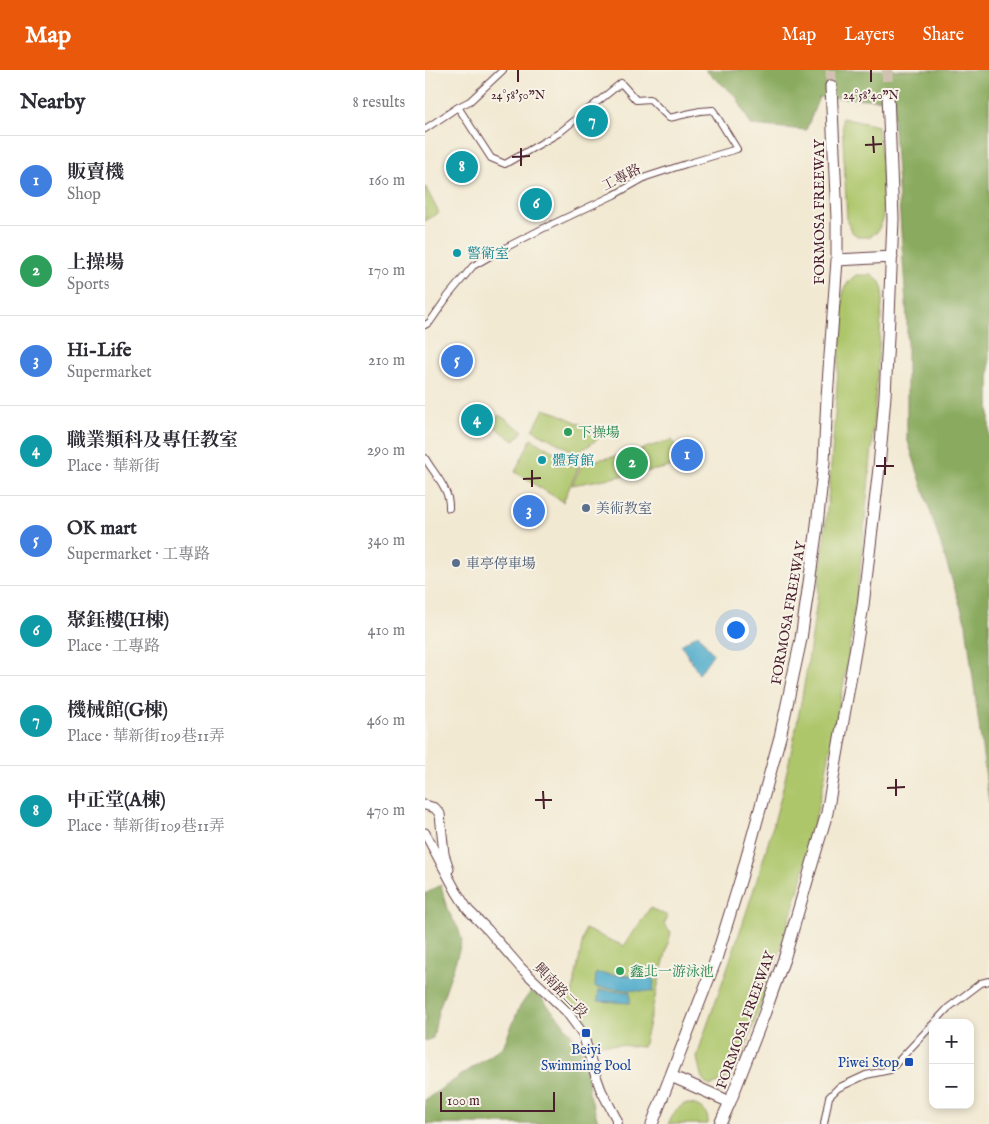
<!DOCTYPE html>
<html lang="en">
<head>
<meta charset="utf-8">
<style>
	:root { --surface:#fff; --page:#f7f7f7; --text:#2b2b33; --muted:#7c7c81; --line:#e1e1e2; --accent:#ea580c }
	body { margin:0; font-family:"IM FELL English","Noto Serif TC",serif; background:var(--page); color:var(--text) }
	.controls { position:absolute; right:15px; bottom:15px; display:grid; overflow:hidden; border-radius:10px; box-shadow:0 2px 8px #0003 }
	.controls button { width:45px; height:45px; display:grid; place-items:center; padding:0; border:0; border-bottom:1px solid var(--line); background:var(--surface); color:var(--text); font:25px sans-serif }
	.scale { position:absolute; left:15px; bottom:12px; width:115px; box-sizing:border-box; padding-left:5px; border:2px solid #4a1f2b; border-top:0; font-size:14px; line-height:18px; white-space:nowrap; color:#4a1f2b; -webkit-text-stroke:4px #f7f3e8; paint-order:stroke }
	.you { position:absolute; left:310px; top:559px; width:18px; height:18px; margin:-12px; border:4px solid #fff; border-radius:50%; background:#1a73e8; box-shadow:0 0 0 8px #1a73e833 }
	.badge { display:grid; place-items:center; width:32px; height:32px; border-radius:50%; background:var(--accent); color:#fff; font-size:16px; font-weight:700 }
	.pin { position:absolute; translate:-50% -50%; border:2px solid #fff; box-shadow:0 1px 5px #0006 }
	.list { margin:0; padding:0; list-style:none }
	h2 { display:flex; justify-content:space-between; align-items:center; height:65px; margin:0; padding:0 20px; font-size:21px }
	h2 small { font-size:16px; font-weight:400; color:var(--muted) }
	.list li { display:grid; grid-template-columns:32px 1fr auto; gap:15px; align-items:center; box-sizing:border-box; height:90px; padding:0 20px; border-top:1px solid var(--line) }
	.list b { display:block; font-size:19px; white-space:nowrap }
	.list p { margin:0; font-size:16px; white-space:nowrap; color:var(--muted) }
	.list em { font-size:16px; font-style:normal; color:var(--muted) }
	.map { position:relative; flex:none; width:564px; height:1054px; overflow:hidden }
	header { display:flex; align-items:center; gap:30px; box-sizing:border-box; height:70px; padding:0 25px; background:var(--accent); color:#fff }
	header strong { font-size:24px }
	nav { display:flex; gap:28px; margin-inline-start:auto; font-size:18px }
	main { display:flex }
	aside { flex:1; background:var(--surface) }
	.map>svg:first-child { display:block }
	.green { fill:#adc66b; stroke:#7c724b }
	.forest { fill:#8aab5f; stroke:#6a6545 }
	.water { fill:#4caaca; stroke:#4b647a }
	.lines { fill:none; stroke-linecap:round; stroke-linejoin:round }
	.highway-tunnel { stroke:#d0c1b1; stroke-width:11; stroke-dasharray:11 5.5; stroke-linecap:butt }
	.street-casing { stroke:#633d44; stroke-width:8 }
	.secondary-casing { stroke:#633d44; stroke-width:11 }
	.highway-casing { stroke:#633d44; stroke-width:13 }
	.street { stroke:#fff; stroke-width:6 }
	.secondary { stroke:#fff; stroke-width:9 }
	.highway { stroke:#fff; stroke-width:11 }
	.ticks { fill:none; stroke:#4a1f2b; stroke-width:2 }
	.culture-dot { fill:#0f9aa8; stroke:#f7f3e8; stroke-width:2 }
	.leisure-dot { fill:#2e9e5b; stroke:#f7f3e8; stroke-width:2 }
	.service-dot { fill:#5c6f8a; stroke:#f7f3e8; stroke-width:2 }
	.transit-dot { fill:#1a4fb4; stroke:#f7f3e8; stroke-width:2 }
	.labels { text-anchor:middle; stroke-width:4; stroke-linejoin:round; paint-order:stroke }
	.street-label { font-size:14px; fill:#4a1f2b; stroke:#f7f3e8 }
	.culture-label { font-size:14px; fill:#0d838f; stroke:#f7f3e8; text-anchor:start }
	.leisure-label { font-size:14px; fill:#27864d; stroke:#f7f3e8; text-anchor:start }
	.service-label { font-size:14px; fill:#4e5e75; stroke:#f7f3e8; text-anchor:start }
	.transit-label { font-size:14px; fill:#164399; stroke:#f7f3e8 }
	.ticks-label { font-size:12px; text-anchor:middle; fill:#4a1f2b; stroke:#f7f3e8; stroke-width:4; stroke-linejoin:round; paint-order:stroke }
</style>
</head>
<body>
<header>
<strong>Map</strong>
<nav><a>Map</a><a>Layers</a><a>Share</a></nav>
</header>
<main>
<aside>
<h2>Nearby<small>8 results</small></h2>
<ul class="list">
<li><span class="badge" style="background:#3f7fe0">1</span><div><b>販賣機</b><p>Shop</p></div><em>160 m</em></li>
<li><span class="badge" style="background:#2e9e5b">2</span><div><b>上操場</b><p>Sports</p></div><em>170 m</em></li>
<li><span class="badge" style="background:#3f7fe0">3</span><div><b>Hi-Life</b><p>Supermarket</p></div><em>210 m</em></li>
<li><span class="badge" style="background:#0f9aa8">4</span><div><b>職業類科及專任教室</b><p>Place · 華新街</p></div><em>290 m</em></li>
<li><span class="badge" style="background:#3f7fe0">5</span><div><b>OK mart</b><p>Supermarket · 工專路</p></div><em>340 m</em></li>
<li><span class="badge" style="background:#0f9aa8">6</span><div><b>聚鈺樓(H棟)</b><p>Place · 工專路</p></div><em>410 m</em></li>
<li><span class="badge" style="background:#0f9aa8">7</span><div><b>機械館(G棟)</b><p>Place · 華新街109巷11弄</p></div><em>460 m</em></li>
<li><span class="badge" style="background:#0f9aa8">8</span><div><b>中正堂(A棟)</b><p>Place · 華新街109巷11弄</p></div><em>470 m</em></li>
</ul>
</aside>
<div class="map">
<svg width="564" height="1054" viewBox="0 0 564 1054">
	<rect width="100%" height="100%" fill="#f7f3e8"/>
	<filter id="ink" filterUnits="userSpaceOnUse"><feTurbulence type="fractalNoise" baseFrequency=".02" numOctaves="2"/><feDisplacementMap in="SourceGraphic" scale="10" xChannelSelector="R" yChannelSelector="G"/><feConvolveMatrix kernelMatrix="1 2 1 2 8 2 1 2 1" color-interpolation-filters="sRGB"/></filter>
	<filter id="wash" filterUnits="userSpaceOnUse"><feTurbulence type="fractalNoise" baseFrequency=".0096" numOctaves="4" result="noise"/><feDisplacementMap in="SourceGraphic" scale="20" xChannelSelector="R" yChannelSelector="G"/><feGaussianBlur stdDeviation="1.12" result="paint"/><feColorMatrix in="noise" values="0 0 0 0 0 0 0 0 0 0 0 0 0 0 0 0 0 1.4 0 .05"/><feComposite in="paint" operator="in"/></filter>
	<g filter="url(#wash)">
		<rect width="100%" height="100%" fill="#f2e9d2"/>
		<path class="green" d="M417 48 453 56 457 93 458 150 452 162 444 167H433L426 161 422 151Z
			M0 116 14 143 0 151Z
			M431 205H447L455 212 458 220 447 377 435 501 422 596 400 706 377 808 354 884 318 984 309 1003 296 1012 286 1016 281 1014 276 1005 272 988 278 967C306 887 336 806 357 722 397 558 408 388 418 220L425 210Z
			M119 339 134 344 178 365 162 377 151 383 108 360Z
			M74 345 98 361 89 371 66 354Z
			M106 369 154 396 138 432 90 402Z
			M247 370 263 392 236 399 147 415 158 392 206 384 223 377Z
			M225 838 243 846 239 854 246 862 218 977 167 973 159 956 140 933 147 925 160 859 199 876Z
			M259 1034C273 1033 284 1040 283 1054H243L251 1040Z"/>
		<path class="forest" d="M280 0H564V732L541 554 482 368V248L467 30 394 27 381 60 326 55 311 26Z
			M16 815 22 839 33 858 37 870 32 887 13 942 8 968 0 971V824Z
			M106 921 117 929 134 948 162 985 164 1023 174 1054H0V1030L78 977 94 938Z"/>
		<path class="water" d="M273 564 288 584 274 604 256 575Z
			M171 903 229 908 228 922 170 917Z
			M174 920 205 922V933L173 931Z"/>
	</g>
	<g filter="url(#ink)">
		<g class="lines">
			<path class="highway-tunnel" d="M406 0V16
				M462 0 463 24"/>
			<g class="street-casing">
				<path id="street" d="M0 59 33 37 45 31 78 0
					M0 255 5 252 23 226 48 196 76 180 117 159 189 125 221 107 261 94 312 79 288 40 275 41 244 48 225 29 211 30 196 13 134 63 80 94 66 88 33 37
					M0 388C9 404 25 419 24 438
					M509 953 523 938 556 913 564 911
					M399 1054 404 1027 413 1018 441 1005 465 1000 508 954"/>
			</g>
			<g class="secondary-casing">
				<path id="secondary" d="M0 735 10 738 15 744 19 784 24 799
					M0 763 31 821 43 840 63 860 96 898 141 941 158 964 168 998 176 1020 192 1050 191 1054"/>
			</g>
			<g class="highway-casing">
				<path id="highway" d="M412 190 467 187
					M246 1006 305 1032
					M227 1054 290 892 316 808 355 667 376 569 391 464 399 392 402 327 412 190V149L406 16
					M295 1054 305 1032 340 942 360 886 402 743 438 536 454 398 460 326 464 247 468 149 463 24"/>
			</g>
			<use href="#street" class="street"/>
			<use href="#secondary" class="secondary"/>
			<use href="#highway" class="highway"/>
		</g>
	</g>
	<path class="ticks" d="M93 0V12M446 0V12M448 66 449 83M440 75 457 74M96 78V96M87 87 105 86M460 387V405M451 396H469M107 400V417M98 409 116 408M471 709V726M462 718 480 717M118 721 119 739M110 730H127"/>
	<g class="culture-dot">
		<circle cx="32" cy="183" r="5"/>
		<circle cx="117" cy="390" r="5"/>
	</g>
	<g class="leisure-dot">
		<circle cx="143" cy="362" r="5"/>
		<circle cx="195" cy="901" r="5"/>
	</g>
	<g class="service-dot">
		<circle cx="161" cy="438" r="5"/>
		<circle cx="31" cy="493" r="5"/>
	</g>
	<g class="transit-dot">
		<rect x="156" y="958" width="10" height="10" rx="2.5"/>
		<rect x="479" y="987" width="10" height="10" rx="2.5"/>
	</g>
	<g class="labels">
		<g class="street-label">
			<text transform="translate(196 107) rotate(-27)" y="5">工專路</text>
			<text transform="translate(394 142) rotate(-90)" y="5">FORMOSA FREEWAY</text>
			<text transform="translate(363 543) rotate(-80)" y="5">FORMOSA FREEWAY</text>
			<text transform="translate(136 920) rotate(46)" y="5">興南路二段</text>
			<text transform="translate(320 950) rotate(-70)" y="5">FORMOSA FREEWAY</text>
		</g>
		<g class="culture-label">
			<text x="42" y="188">警衛室</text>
			<text x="127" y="395">體育館</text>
		</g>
		<g class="leisure-label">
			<text x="153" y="367">下操場</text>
			<text x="205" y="906">鑫北一游泳池</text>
		</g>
		<g class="service-label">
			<text x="171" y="443">美術教室</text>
			<text x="41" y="498">車亭停車場</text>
		</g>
		<g class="transit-label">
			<text x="161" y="984">Beiyi<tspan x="161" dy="16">Swimming Pool</tspan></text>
			<text x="474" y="997" text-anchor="end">Piwei Stop</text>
		</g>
	</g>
	<g class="ticks-label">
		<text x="93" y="29">24°58'50"N</text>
		<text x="446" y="29">24°58'40"N</text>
	</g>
</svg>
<div class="controls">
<button>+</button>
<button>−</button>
</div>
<div class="scale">100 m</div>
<div class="you"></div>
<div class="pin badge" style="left:262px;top:385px;background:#3f7fe0">1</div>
<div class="pin badge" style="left:207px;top:393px;background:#2e9e5b">2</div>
<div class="pin badge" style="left:104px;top:441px;background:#3f7fe0">3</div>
<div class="pin badge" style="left:52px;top:350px;background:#0f9aa8">4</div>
<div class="pin badge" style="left:32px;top:291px;background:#3f7fe0">5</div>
<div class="pin badge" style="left:111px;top:134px;background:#0f9aa8">6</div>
<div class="pin badge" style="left:167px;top:51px;background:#0f9aa8">7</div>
<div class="pin badge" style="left:37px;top:97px;background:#0f9aa8">8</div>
</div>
</main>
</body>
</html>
